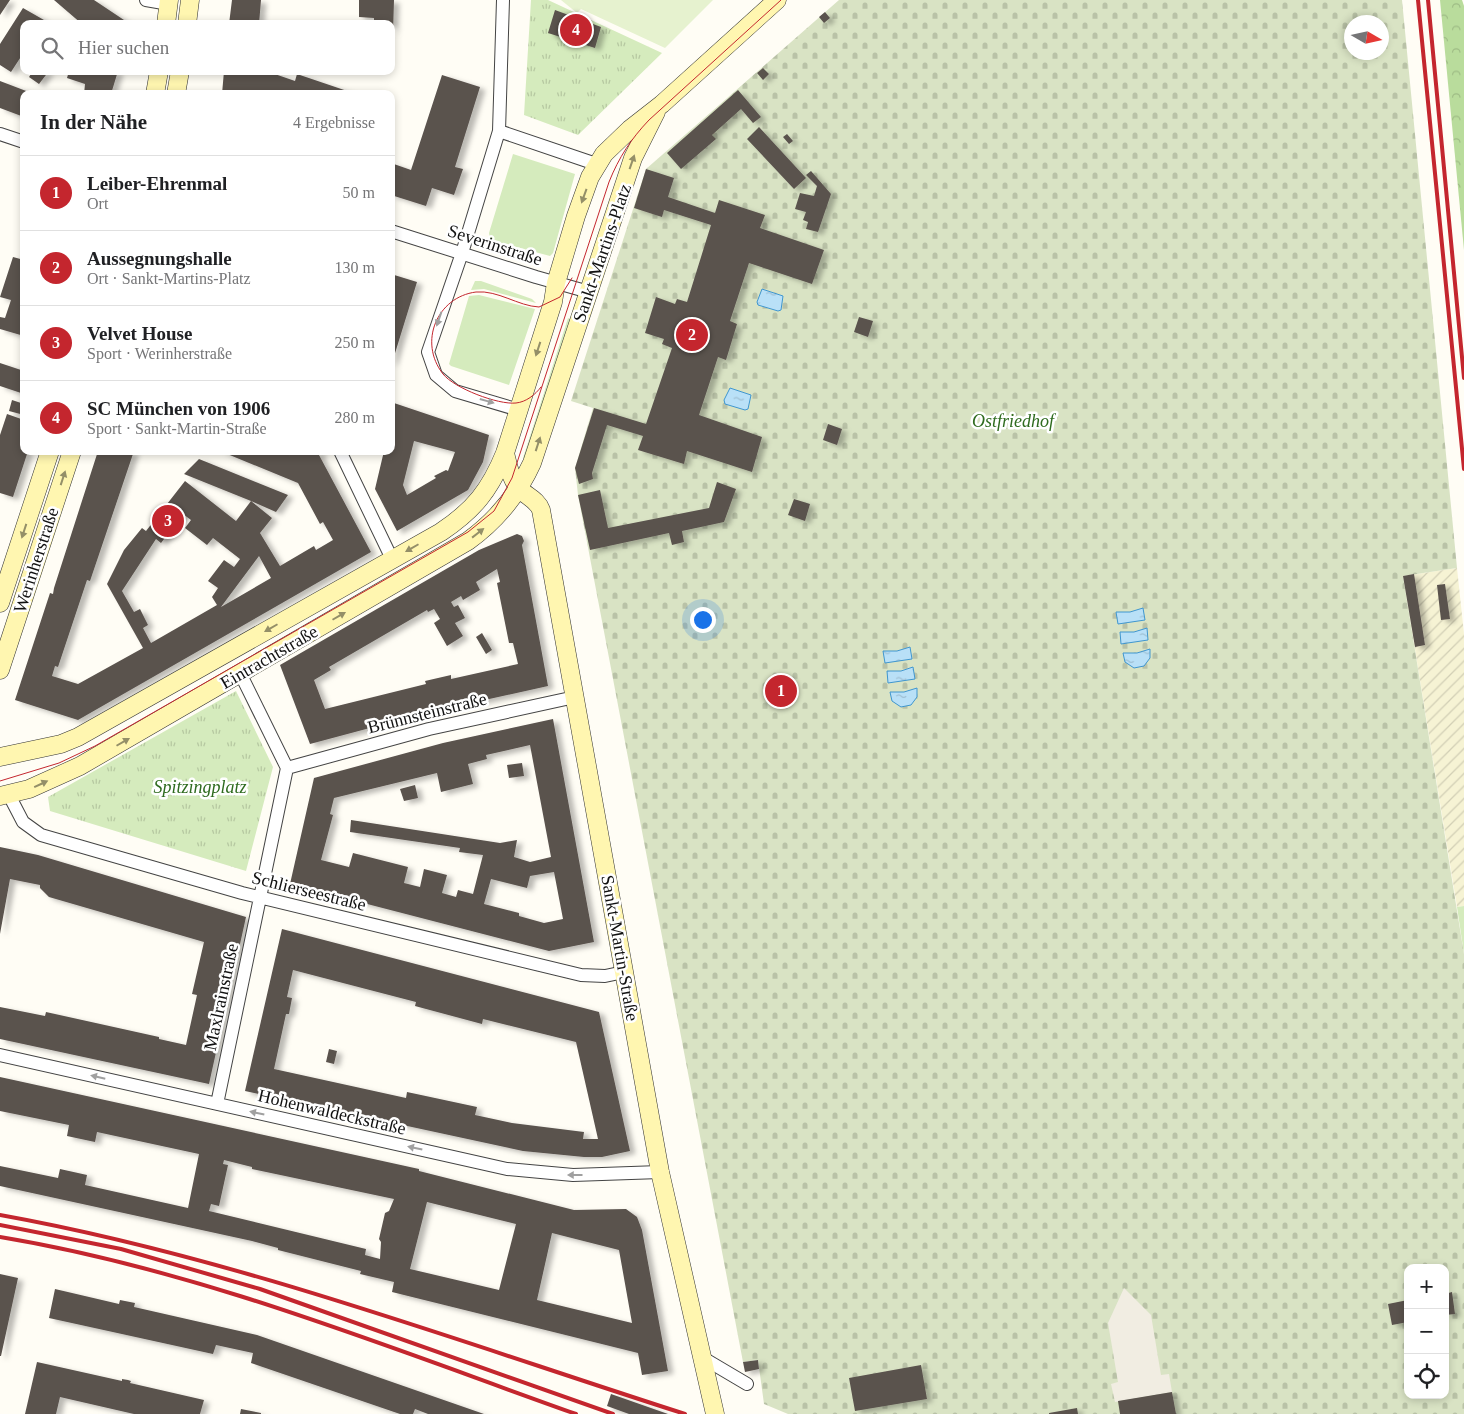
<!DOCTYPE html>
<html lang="de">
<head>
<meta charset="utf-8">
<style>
	:root { --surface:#fff; --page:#f6f6f6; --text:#202124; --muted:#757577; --line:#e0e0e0; --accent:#c4262e }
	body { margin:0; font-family:Georgia,serif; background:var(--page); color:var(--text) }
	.controls { position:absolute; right:15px; bottom:15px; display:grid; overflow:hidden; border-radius:10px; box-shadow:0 2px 8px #0003 }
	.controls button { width:45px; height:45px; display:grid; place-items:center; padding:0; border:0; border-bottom:1px solid var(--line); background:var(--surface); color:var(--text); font:25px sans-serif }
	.compass { position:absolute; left:1344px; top:15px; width:45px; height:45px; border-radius:50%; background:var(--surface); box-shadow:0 2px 8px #0003; rotate:99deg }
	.you { position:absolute; left:702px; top:619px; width:18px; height:18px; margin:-12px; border:4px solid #fff; border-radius:50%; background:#1a73e8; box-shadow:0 0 0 8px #1a73e833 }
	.badge { display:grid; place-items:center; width:32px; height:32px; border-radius:50%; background:var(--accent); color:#fff; font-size:16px; font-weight:700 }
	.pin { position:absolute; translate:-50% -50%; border:2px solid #fff; box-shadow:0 1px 5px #0006 }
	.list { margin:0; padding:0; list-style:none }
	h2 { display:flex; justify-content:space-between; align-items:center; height:65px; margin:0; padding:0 20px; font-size:21px }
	h2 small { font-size:16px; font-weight:400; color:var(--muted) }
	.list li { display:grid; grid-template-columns:32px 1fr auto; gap:15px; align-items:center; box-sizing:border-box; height:75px; padding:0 20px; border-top:1px solid var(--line) }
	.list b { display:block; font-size:19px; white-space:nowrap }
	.list p { margin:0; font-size:16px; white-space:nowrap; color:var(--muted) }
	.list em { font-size:16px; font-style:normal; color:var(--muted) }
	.icon { flex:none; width:28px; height:28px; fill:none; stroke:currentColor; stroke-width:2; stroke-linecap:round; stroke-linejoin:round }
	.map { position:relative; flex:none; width:1464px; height:1414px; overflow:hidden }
	.search { position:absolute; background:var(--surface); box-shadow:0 2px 8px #0003; left:20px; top:20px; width:375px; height:55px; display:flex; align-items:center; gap:12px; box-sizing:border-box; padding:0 18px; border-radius:10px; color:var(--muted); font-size:19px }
	.panel { position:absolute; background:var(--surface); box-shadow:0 2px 8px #0003; left:20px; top:90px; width:375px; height:365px; border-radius:10px }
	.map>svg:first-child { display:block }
	.farmland { fill:url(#farmland-furrows) }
	.grass { fill:#d5ebbd }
	.forest { fill:url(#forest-crowns) }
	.cemetery { fill:url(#cemetery-stones); fill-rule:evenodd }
	.park { fill:url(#park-tufts) }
	.pitch { fill:#e6f2cf }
	.plaza { fill:#f1ede2 }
	.water { fill:url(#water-ripples); stroke:#3f96cf }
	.building { fill:#5a524d; fill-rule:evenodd; filter:url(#shadow) }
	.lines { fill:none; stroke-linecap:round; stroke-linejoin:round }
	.street-casing { stroke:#444; stroke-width:14 }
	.secondary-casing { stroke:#333; stroke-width:19 }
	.street { stroke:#fff; stroke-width:12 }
	.secondary { stroke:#fff6b0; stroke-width:18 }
	.tram { stroke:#c4262e; stroke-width:1 }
	.rail { stroke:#c4262e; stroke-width:4 }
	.oneway { fill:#948f68 }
	.oneway2 { fill:#a0a0a0 }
	.labels { text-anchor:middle; stroke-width:5; stroke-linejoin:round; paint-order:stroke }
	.street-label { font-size:18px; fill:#111; stroke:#fff }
	.park-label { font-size:18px; font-style:italic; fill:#2f6b1f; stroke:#fff }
</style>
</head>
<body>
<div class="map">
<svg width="1464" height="1414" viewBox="0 0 1464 1414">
	<defs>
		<pattern id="farmland-furrows" width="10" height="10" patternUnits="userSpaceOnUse" patternTransform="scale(1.25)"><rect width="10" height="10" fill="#f6f3d4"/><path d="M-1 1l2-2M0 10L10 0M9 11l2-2" fill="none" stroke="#d2cfb5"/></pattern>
		<pattern id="forest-crowns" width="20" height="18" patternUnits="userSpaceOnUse" patternTransform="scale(1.25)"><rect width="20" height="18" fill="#b9dc9c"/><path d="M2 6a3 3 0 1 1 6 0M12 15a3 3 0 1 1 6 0" fill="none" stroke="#9ebc85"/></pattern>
		<pattern id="cemetery-stones" width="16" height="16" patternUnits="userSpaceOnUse" patternTransform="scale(1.25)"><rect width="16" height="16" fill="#d9e3c4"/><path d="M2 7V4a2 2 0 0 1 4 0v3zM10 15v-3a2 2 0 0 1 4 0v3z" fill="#b9c2a7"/></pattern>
		<pattern id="park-tufts" width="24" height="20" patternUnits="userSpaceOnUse" patternTransform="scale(1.25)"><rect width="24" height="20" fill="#d5ebbd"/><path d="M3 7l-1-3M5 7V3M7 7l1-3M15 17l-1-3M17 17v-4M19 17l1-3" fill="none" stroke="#b6c8a1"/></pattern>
		<pattern id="water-ripples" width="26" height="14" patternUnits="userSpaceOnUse" patternTransform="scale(1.25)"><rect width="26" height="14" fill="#b9e0f7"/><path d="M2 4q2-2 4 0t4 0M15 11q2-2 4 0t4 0" fill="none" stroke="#9ebfd3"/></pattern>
		<filter id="shadow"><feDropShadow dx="5.5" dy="3" stdDeviation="2.5" flood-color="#0004"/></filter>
	</defs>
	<rect width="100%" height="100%" fill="#fffdf5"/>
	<path class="farmland" d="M1457 568 1464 634V906L1457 907 1403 576Z"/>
	<path class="grass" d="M513 154 575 174 553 253 550 256 490 240 489 233Z
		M475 281H481L532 299 536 303 484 289 471 290Z
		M479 295 535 309 509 385 451 366 449 364 469 296Z
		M568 318 572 320 525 459 523 458Z
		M1464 906V954L1457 907Z"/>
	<path class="forest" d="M1440 0H1462L1464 6V250Z"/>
	<path class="cemetery" d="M839 0H1402L1457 568 1403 576 1464 954V1414H788L764 1404 758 1360 743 1362 578 495 575 468 593 408 571 401 646 169ZM1352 22H1382V52H1352ZM1408 1268H1445V1395H1408Z"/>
	<path class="park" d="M531 0H548L662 53 578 135 524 115Z
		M236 691 273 767 246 871 50 811 48 797Z"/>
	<path class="pitch" d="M561 0H713L665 48 581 9 577 13Z"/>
	<path class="plaza" d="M1124 1288 1151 1315 1161 1375 1169 1374 1172 1392 1115 1402 1111 1384 1118 1382 1108 1323Z"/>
	<path class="water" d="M762 289 783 296 781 310 778 311 758 305 757 302Z
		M730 388 751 395 748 409 745 410 725 404 724 400Z
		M1143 608 1145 620 1118 624 1116 612H1130Z
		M1147 628 1148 640 1121 644 1120 632H1134Z
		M910 647 912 659 885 663 883 651H897Z
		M1150 649V658L1144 666 1134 668 1125 662 1123 653H1137Z
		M913 667 915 679 888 683 887 671H901Z
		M917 688V697L911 705 901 707 892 701 890 692H904Z"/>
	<path class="building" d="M0 0H10L0 15Z
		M54 0H94L130 24H82Z
		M232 0H261L259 24H229Z
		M359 0H394L393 33 391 24H374V18L359 17Z
		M23 8 44 20 42 24H24V52L11 72 0 65V44Z
		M555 10 601 27 595 48 548 33Z
		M825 12 830 18 824 23 819 17Z
		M763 68 769 74 763 80 757 73Z
		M33 71H49L39 84 29 77Z
		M69 71H118L111 94H84L85 84 67 78Z
		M224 71H266L295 81 297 74 356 94H222Z
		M442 75 480 87 455 167 463 169 454 195 432 188 426 206 391 195V163L411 170Z
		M0 81 34 94H24V117L0 108Z
		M738 90 761 117 753 123 741 109 712 135 716 139 681 169 667 153Z
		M759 127 806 178 794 189 747 139Z
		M787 134 793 141 789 144 783 137Z
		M646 169 674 178 668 197 715 213 719 200 765 215 760 228 824 250 812 284 749 263 730 321 737 324 726 360 718 357 699 415 762 437 752 472 687 451 684 464 638 450 643 436 607 425 592 473 593 479 579 484 575 468 594 408 646 424 672 348 662 344 664 339 645 333 656 297 675 304 677 299 687 302 711 225 664 210 662 217 634 208Z
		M811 171 831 194 818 232 806 229 808 222 803 220 806 212 795 209 800 193 814 196 817 186 806 175Z
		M13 257 24 260V336L0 329V317L5 318 11 300 0 297Z
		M391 274 417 282 392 363H391Z
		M859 317 873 321 868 337 854 332Z
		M0 363 24 371V394L0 386Z
		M12 400 24 404V415L9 411Z
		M391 402 489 435 483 462 468 490 397 531 375 489 384 451H391ZM414 441 455 452 448 471 446 470 434 476 436 478 407 495 403 485Z
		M7 414 24 420V451H28L13 497 0 493V435Z
		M828 424 842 429 837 445 823 440Z
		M98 451H134L90 581 87 580 58 667 55 666 52 676 78 684 143 648 107 584 124 550 142 528 146 531 185 481 236 521 251 501 184 474 199 459 288 495 276 512 251 501 272 518 260 533 280 566 314 546 316 550 333 540 323 522 320 524 298 483 220 451H322L319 455 371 552 78 720 15 700 50 593 53 594 54 588ZM183 514 191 520 185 528 207 545 213 538 240 559 234 567 224 560 208 581 218 588 212 597 217 605 151 643 143 628 148 625 140 609 134 612 122 591 156 539 161 543ZM259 556 271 578 221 607Z
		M717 482 736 489 724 522 682 531 684 542 672 545 669 533 590 550 578 495 600 490 608 528 709 508Z
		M794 499 810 504 805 521 788 515Z
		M517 534 522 536 524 541 522 545 548 686 426 713 310 744 280 665 479 550ZM497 569 500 582 497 583 509 643H513L518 664 451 679V675L425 681 426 684 325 709 314 680 331 670 329 667 427 610 428 612 434 609 440 619 434 623 447 646 463 636 455 623 465 618 458 605 454 607 451 602 461 596 463 600 480 590 476 582Z
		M1414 574 1425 645 1415 647 1403 576Z
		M1445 584 1450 619 1441 620 1437 585Z
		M482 633 492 650 486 654 476 637Z
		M553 719 594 942 549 951 290 884 314 778 443 743ZM530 745 551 857 530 862 514 857 517 840 500 843 351 820 350 832 460 848 459 852 483 855 473 894 458 890 456 897 442 893 447 875 424 869 420 887 404 883 408 867 353 853 349 867 321 860 333 815 330 814 334 798 437 773 441 792 473 784 468 764 487 759 486 755ZM554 872 563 919 544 923 519 916V913L484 904 491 879 527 888 530 876Z
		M522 763 524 776 509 778 507 765Z
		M415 785 418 798 404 801 400 789Z
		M0 847 38 855 246 917 209 1084 0 1039V1007L45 1016 46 1012 159 1037V1039L186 1045 197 995 192 994 204 942 49 897 40 888V885L10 879 0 934Z
		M282 929 599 1012 630 1151 602 1157H584L523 1151 245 1091ZM293 970 416 1002 415 1006 482 1024 483 1019 576 1042 598 1139H583L584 1132 512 1123 475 1115 477 1107 407 1092 406 1098 274 1069 286 1014H289L292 998 287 997Z
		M329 1049 337 1051 334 1064 326 1062Z
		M0 1077 419 1169V1171L574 1210 626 1209 637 1217 642 1230 668 1371 642 1375 638 1353 392 1292 394 1282 360 1274 361 1271 278 1250V1248L252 1241 0 1186V1166L58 1178 60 1169 87 1175 85 1185 188 1208 199 1154 97 1132 95 1142 67 1136 69 1125 0 1111ZM224 1160 252 1167V1169L394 1199 389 1211 385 1213 379 1239 381 1242 380 1259 365 1255 366 1249 209 1211 211 1204 219 1206 228 1165 223 1164ZM427 1202 516 1224 499 1290 410 1269ZM552 1233 619 1250 632 1323 537 1300Z
		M0 1274 18 1278 1 1356H0Z
		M55 1289 119 1304 120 1300 135 1303 134 1307 257 1335 484 1414H428L415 1409 413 1414H400L251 1363 253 1353 216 1345 213 1354 49 1318Z
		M1452 1292 1455 1314 1445 1315V1294Z
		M1408 1300V1322L1392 1325 1388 1304Z
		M758 1360 759 1369 745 1372 743 1362Z
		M37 1362 122 1381V1379L128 1380 131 1381 130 1383 204 1400 200 1414H134L60 1397 56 1414H25Z
		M921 1365 927 1399 855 1411 849 1378Z
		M1172 1392 1176 1414H1120L1118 1401Z
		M611 1394 668 1414H629L607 1406Z
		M1077 1408 1078 1414H1049V1413Z
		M241 1409 261 1413V1414H240Z"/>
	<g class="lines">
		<g class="street-casing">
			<path id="street" d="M146 0 169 4
				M503 0 499 131 462 253 428 352 436 375 455 391 519 410
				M499 131 596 164
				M0 134 24 142
				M391 231 536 277 589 292
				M340 451 392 559
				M287 768 429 729 575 697
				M9 795 23 822 41 835 242 893 581 975 605 976 624 972
				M0 1055 507 1169 573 1175 660 1172
				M217 1104 287 768 240 673
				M703 1358 747 1384"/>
		</g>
		<g class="secondary-casing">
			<path id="secondary" d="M166 24 169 0
				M187 24 190 0
				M155 94 159 71
				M176 94 180 71
				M505 453C508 465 510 477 518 487 525 496 537 499 541 510L660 1172 715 1414
				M0 603 50 451
				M0 670 72 451
				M0 757 61 744 78 737 441 532C474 510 490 490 505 453L553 302 556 283 576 216 590 177 604 154 630 129 662 104 777 0
				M0 796 29 789 80 766 468 541C497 520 517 496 532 463L633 158 656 112"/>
		</g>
		<use href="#street" class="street"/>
		<use href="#secondary" class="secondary"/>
		<path class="tram" d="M541 387C535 395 526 402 516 403 498 405 454 388 443 374 418 342 437 297 476 292 498 290 518 306 539 307L560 297 572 278
			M0 781 59 763 95 746 468 532 494 511 512 478 609 182C619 157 631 139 649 120L781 0"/>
		<path class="rail" d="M1418 0 1464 469
			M1428 0 1464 378
			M0 1215C233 1257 460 1342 685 1414
			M0 1225 121 1249 260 1289 613 1414
			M0 1237C199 1270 387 1347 576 1414"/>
	</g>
	<defs><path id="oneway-solid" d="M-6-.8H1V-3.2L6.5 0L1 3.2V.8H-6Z" transform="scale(1.25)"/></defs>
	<g class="oneway">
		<use href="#oneway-solid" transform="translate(632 162) rotate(-71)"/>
		<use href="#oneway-solid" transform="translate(584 196) rotate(110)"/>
		<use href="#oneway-solid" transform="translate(538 349) rotate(108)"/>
		<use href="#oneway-solid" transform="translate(538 444) rotate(-72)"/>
		<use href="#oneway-solid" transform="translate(63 478) rotate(-72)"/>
		<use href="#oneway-solid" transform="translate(24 531) rotate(108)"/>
		<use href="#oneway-solid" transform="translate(478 533) rotate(-38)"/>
		<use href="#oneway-solid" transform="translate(412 548) rotate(150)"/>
		<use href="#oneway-solid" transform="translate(339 616) rotate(-30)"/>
		<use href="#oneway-solid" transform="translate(271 628) rotate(150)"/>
		<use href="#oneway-solid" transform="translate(123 742) rotate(-30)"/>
		<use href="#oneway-solid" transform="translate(41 784) rotate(-25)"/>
	</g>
	<g class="oneway2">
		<use href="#oneway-solid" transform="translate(439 319) rotate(109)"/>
		<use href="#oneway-solid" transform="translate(487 401) rotate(16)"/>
		<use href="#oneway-solid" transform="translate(98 1077) rotate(-167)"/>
		<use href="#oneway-solid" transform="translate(257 1113) rotate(-168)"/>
		<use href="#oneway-solid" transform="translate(415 1148) rotate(-168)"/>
		<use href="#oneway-solid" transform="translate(575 1175) rotate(-180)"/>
	</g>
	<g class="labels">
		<g class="street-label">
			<text transform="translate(495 245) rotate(18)" y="6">Severinstraße</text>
			<text transform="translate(602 253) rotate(-71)" y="6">Sankt-Martins-Platz</text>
			<text transform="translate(36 560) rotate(-72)" y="6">Werinherstraße</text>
			<text transform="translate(269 657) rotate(-30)" y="6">Eintrachtstraße</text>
			<text transform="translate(427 713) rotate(-14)" y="6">Brünnsteinstraße</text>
			<text transform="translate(309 891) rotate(14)" y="6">Schlierseestraße</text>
			<text transform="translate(620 948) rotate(80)" y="6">Sankt-Martin-Straße</text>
			<text transform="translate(221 997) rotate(-78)" y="6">Maxlrainstraße</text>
			<text transform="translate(332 1112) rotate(13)" y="6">Hohenwaldeckstraße</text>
		</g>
		<g class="park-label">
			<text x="1013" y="427">Ostfriedhof</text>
			<text x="200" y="793">Spitzingplatz</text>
		</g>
	</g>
</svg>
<div class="controls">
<button>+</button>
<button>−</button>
<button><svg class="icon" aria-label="locate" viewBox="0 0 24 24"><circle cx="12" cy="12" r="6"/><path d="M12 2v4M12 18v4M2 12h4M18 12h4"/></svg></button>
</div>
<svg class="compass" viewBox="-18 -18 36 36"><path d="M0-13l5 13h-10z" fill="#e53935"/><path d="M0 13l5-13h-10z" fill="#757577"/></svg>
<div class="you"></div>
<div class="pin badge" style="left:781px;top:691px">1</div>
<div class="pin badge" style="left:692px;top:335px">2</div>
<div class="pin badge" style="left:168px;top:521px">3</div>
<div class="pin badge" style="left:576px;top:30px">4</div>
<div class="search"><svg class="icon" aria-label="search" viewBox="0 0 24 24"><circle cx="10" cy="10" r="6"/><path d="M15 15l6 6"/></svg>Hier suchen</div>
<section class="panel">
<h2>In der Nähe<small>4 Ergebnisse</small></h2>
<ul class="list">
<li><span class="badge">1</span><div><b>Leiber-Ehrenmal</b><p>Ort</p></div><em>50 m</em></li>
<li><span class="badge">2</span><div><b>Aussegnungshalle</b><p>Ort · Sankt-Martins-Platz</p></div><em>130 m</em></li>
<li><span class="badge">3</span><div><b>Velvet House</b><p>Sport · Werinherstraße</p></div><em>250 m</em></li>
<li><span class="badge">4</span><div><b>SC München von 1906</b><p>Sport · Sankt-Martin-Straße</p></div><em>280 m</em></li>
</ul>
</section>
</div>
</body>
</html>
